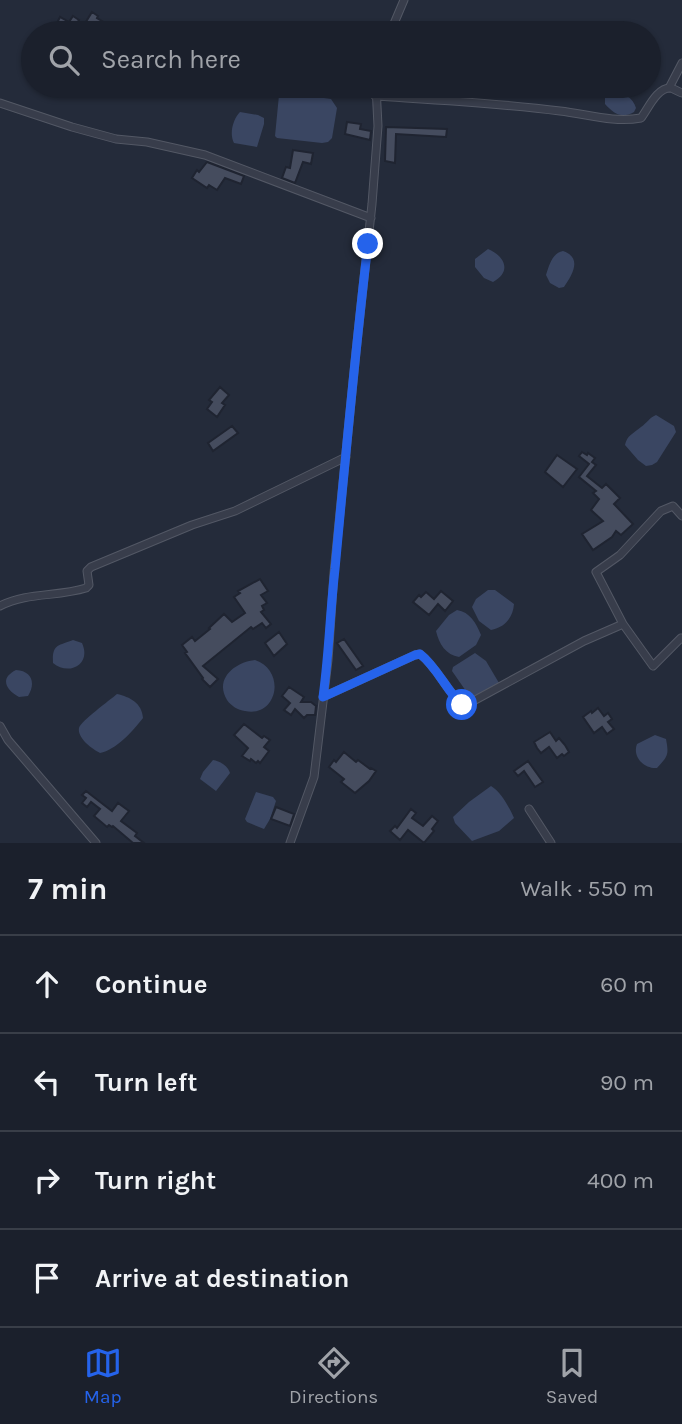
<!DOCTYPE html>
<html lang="en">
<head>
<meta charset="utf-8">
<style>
	:root { --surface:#1b202c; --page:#282d38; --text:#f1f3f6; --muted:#a0a3a9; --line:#393e48; --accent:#2563eb }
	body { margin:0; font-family:Karla,sans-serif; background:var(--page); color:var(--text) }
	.stop { position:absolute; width:21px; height:21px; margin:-16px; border:5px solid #2563eb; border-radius:50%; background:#fff }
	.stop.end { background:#2563eb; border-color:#fff; box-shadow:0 2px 7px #0008 }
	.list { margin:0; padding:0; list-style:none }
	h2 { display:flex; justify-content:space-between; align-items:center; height:91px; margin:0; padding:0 28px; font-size:30px }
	h2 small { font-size:23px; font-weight:400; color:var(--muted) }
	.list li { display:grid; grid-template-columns:46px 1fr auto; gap:21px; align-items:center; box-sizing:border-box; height:98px; padding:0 28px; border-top:2px solid var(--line) }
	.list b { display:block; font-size:26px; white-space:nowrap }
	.list em { font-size:23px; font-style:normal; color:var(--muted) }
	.icon { flex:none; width:38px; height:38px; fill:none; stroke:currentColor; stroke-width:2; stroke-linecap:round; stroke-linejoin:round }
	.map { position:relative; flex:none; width:682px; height:843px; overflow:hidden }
	.search { position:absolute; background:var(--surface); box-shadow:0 2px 5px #0004; left:21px; right:21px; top:21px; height:77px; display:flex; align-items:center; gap:18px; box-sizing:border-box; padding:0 24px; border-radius:38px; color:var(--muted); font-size:26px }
	.sheet { height:483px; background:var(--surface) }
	nav { display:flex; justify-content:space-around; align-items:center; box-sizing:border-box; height:98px; border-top:2px solid var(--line); background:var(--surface); font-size:19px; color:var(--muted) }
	nav a { display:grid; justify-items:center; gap:4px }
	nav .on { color:var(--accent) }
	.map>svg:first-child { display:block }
	.water { fill:#3a4662 }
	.building { fill:#454c5e; stroke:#1f2431; stroke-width:2 }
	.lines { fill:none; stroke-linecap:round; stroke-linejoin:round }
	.minor-casing { stroke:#535865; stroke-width:9 }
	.minor { stroke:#383d4b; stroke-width:7 }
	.route { stroke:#2563eb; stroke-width:9 }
</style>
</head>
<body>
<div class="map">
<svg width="682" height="843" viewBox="0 0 682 843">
	<rect width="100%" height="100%" fill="#242b3a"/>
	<path class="water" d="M613 91C623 93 633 97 636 108L634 112C622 119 614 114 605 104V98Z
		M282 92 331 99 337 108 332 138 328 142 322 143 277 138 275 136 279 95Z
		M240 112 258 115 264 118V124L257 147 234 143C229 134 233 119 240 112Z
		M488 249C505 256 512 272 493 282L484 278 475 267V259Z
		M563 251C583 258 572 275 564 287L559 288 550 283 546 275C549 266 552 253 563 251Z
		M656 415 674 426 676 432 657 462 652 465 646 466 638 460 625 445C627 435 633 434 641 427 647 423 649 418 656 415Z
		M488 590H495L514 604C513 618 504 628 491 630L479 621 472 607 476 599Z
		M457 610C470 612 476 623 481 635L476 645 459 657C446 655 439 644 436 631L449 615Z
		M73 640 82 643C92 665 68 676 53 663 52 644 58 646 73 640Z
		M475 653 486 661 499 683 497 686 474 698 468 694 452 671 453 667Z
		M255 660C287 671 277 718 245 711 238 710 231 706 227 700 214 679 235 662 255 660Z
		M16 670C32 671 36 683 28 696L19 697C5 689 0 678 16 670Z
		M117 694C130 697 142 703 143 718 133 731 116 750 100 753 92 749 77 738 79 728 81 721 110 700 117 694Z
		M655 735 666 739C669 755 668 756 657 768 644 769 632 757 637 744Z
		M213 760C220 761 228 766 230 773L216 791 200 779 203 772Z
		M491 786C501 792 509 807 514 818L499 831 472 841 455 823 453 817 469 802Z
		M256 792 273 797 276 801 270 819 264 829 247 822 245 819Z"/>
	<path class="building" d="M92 12 98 16 97 18 107 24 101 33H98L84 25Z
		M73 16 79 20 71 33H52L60 17 69 22Z
		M347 122 361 124 360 129 371 131 370 140 345 134Z
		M386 127 447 129 446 137 396 134 395 163 385 161Z
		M293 150 313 153 311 164 303 162 295 183 282 178 286 167 290 168Z
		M207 162 244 176 241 184 225 178 217 190 209 185 207 188 192 178 197 170 199 172Z
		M220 387 229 395 222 403 225 405 217 417 207 409 212 402 209 400Z
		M232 426 238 433 213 451 208 443Z
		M582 452 587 455 588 453 595 458 592 462 596 465 587 476 602 488 606 484 620 498 614 504 633 524 621 535 616 531 612 537 593 550 582 534 603 521 591 510 599 499 593 493 596 491 579 477 589 464 579 456Z
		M557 455 577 469 563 487 545 472Z
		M260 579 268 591 261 595 267 603 262 606 264 610 261 612 271 624 266 628 262 623 253 629 251 627 203 666 218 679 210 687 202 679 203 678 185 653 187 652 182 645 192 637 195 641 210 629 209 628 224 614 232 622 245 613 234 597 240 593 238 591Z
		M441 591 453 601 445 611 438 604 429 615 413 602 419 595 421 597 426 592 434 599Z
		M279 632 287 644 274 656 265 643Z
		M344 639 363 666 356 670 337 643Z
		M289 687 304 697 301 702H311L316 706 315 715H307L304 718 295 709 291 715 284 710 290 703 282 696Z
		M598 708 604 716 608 713 612 719 608 722 614 729 607 734 602 727 594 733 583 717 591 711 592 713Z
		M244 724 262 738 264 736 270 740 264 747 269 751 260 763 258 761 256 763 251 759 250 761 242 756 248 748 234 735Z
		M550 732 556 741 559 738 565 745 569 752 564 756 562 754 557 758 549 747 541 753 537 748 534 742Z
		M344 752 356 762 358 760 370 769 371 768 376 771 369 781 355 793 341 782 344 779 329 767 334 760 336 762Z
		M528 761 543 782 535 787 524 771 518 776 514 771Z
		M86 791 112 811 118 803 129 811 121 821 137 833 135 836 144 843H133L113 826 112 827 109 825 107 827 94 816 100 809 91 802 87 807 82 803 86 798 82 795Z
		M276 807 294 814 290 826 271 819Z
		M411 809 416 813 412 818 423 826 432 816 438 821 432 829 434 831 424 843 408 830 400 840 390 831 395 826 397 828Z"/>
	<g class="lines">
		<g class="minor-casing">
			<path id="minor" d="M390 33 404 0
				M669 88 682 63
				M375 96C437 100 499 103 560 111 587 114 613 123 641 118 648 109 657 87 671 88 672 88 681 93 682 93
				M0 103 72 127 116 139 147 142 205 155 371 218
				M682 516 673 506 661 511 620 555 596 572 623 624 653 666 681 638 682 639
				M0 606C27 592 57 597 86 588L89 585 87 571 91 567 192 525 235 511 346 457
				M323 697 415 655 420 654C437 667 446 690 462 705H466L584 641 623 624
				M0 726 8 740 96 843
				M529 809 551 843
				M290 843 314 777 328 660 334 573 356 352 372 204 378 126 376 86"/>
		</g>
		<use href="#minor" class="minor"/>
	</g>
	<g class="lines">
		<path class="route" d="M368 244C355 352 345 461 335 569 330 612 329 654 323 697L415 655 420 654C437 667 446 690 462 705"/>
	</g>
</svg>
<div class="stop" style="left:462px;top:705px"></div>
<div class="stop end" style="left:368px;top:244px"></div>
<div class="search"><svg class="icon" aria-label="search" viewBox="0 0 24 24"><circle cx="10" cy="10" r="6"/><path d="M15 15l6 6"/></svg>Search here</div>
</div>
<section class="sheet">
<h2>7 min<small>Walk · 550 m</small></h2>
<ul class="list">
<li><svg class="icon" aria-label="ahead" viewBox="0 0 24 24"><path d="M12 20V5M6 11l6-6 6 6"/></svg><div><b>Continue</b></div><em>60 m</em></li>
<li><svg class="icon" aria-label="left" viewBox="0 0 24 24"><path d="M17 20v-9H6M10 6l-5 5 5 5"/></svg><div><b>Turn left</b></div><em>90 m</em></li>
<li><svg class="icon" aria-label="right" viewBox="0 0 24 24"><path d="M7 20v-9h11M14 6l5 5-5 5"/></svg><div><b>Turn right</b></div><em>400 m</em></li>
<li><svg class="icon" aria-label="arrive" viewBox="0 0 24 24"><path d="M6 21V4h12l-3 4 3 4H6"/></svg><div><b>Arrive at destination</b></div></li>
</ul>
</section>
<nav>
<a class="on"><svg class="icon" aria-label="map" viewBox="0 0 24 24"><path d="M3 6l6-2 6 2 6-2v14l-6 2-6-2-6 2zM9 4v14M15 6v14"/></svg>Map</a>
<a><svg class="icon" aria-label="directions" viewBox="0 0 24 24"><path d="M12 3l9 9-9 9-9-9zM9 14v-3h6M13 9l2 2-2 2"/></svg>Directions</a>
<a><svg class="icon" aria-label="saved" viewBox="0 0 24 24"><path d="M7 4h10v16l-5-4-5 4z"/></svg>Saved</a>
</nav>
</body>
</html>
